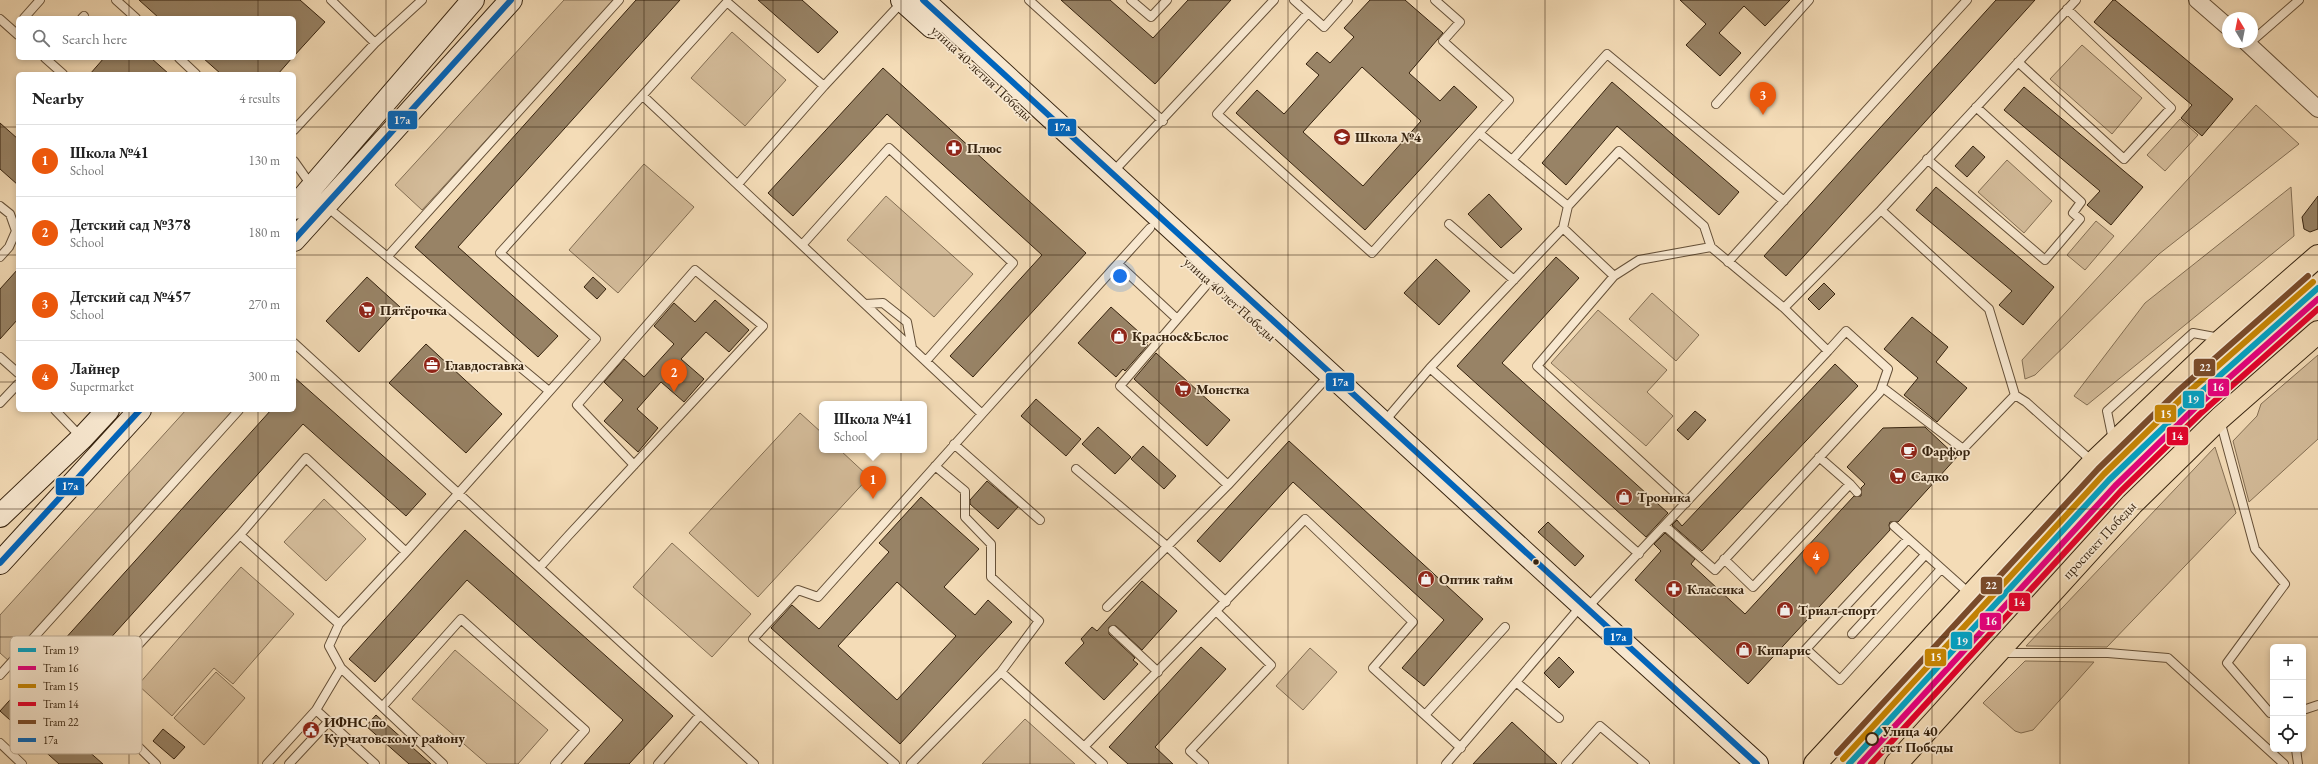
<!DOCTYPE html>
<html lang="en">
<head>
<meta charset="utf-8">
<style>
	:root { --surface:#fff; --page:#f2f2f2; --text:#222; --muted:#767676; --line:#e0e0e0; --accent:#ea580c }
	body { margin:0; font-family:"EB Garamond",serif; background:var(--page); color:var(--text) }
	.controls { position:absolute; right:12px; bottom:12px; display:grid; overflow:hidden; border-radius:6px; box-shadow:0 2px 6px #0003 }
	.controls button { width:36px; height:36px; display:grid; place-items:center; padding:0; border:0; border-bottom:1px solid var(--line); background:var(--surface); color:var(--text); font:20px sans-serif }
	.compass { position:absolute; left:2222px; top:12px; width:36px; height:36px; border-radius:50%; background:var(--surface); box-shadow:0 2px 6px #0003; rotate:350deg }
	.you { position:absolute; left:1120px; top:276px; width:14px; height:14px; margin:-10px; border:3px solid #fff; border-radius:50%; background:#1a73e8; box-shadow:0 0 0 6px #1a73e833 }
	.badge { display:grid; place-items:center; width:26px; height:26px; border-radius:50%; background:var(--accent); color:#fff; font-size:13px; font-weight:700 }
	.pin { position:absolute; translate:-50% -33px; filter:drop-shadow(0 1px 2px #0008) }
	.pin::after { content:''; position:absolute; top:21px; width:14px; height:12px; background:inherit; clip-path:polygon(0 0,100% 0,50% 100%) }
	.popup { position:absolute; left:819px; top:401px; width:108px; height:52px; box-sizing:border-box; display:grid; place-content:center; border-radius:6px; background:var(--surface); filter:drop-shadow(0 1px 3px #0005); font-size:13px; white-space:nowrap; color:var(--muted) }
	.popup b { font-size:15px; color:var(--text) }
	.popup::after { content:''; position:absolute; left:50%; top:100%; margin-left:-8px; border:8px solid transparent; border-top-color:var(--surface) }
	.list { margin:0; padding:0; list-style:none }
	h2 { display:flex; justify-content:space-between; align-items:center; height:52px; margin:0; padding:0 16px; font-size:17px }
	h2 small { font-size:13px; font-weight:400; color:var(--muted) }
	.list li { display:grid; grid-template-columns:26px 1fr auto; gap:12px; align-items:center; box-sizing:border-box; height:72px; padding:0 16px; border-top:1px solid var(--line) }
	.list b { display:block; font-size:15px; white-space:nowrap }
	.list p { margin:0; font-size:13px; white-space:nowrap; color:var(--muted) }
	.list em { font-size:13px; font-style:normal; color:var(--muted) }
	.icon { flex:none; width:22px; height:22px; fill:none; stroke:currentColor; stroke-width:2; stroke-linecap:round; stroke-linejoin:round }
	.map { position:relative; flex:none; width:2318px; height:764px; overflow:hidden }
	.search { position:absolute; background:var(--surface); box-shadow:0 2px 6px #0003; left:16px; top:16px; width:280px; height:44px; display:flex; align-items:center; gap:10px; box-sizing:border-box; padding:0 14px; border-radius:6px; color:var(--muted); font-size:15px }
	.panel { position:absolute; background:var(--surface); box-shadow:0 2px 6px #0003; left:16px; top:72px; width:280px; height:340px; border-radius:6px }
	.map>svg:first-child { display:block }
	.green { fill:#d4bc9a; stroke:#846f54 }
	.building { fill:#988366; stroke:#35220e; fill-rule:evenodd }
	.lines { fill:none; stroke-linecap:round; stroke-linejoin:round }
	.lane-casing { stroke:#655038; stroke-width:10 }
	.street-casing { stroke:#655038; stroke-width:18 }
	.secondary-casing { stroke:#35220e; stroke-width:24 }
	.primary-casing { stroke:#35220e; stroke-width:24 }
	.lane { stroke:#f8e8d0; stroke-width:8 }
	.street { stroke:#f8e8d0; stroke-width:16 }
	.secondary { stroke:#f8e8d0; stroke-width:22 }
	.primary { stroke:#f4dcb7; stroke-width:22 }
	.bus-1-casing { stroke:#f8e8d0; stroke-width:9 }
	.bus-1 { stroke:#0065bd; stroke-width:6 }
	.tram-1-casing { stroke:#f8e8d0; stroke-width:9 }
	.tram-2-casing { stroke:#f8e8d0; stroke-width:9 }
	.tram-3-casing { stroke:#f8e8d0; stroke-width:9 }
	.tram-4-casing { stroke:#f8e8d0; stroke-width:9 }
	.tram-5-casing { stroke:#f8e8d0; stroke-width:9 }
	.tram-1 { stroke:#03a2c4; stroke-width:6 }
	.tram-2 { stroke:#e5007d; stroke-width:6 }
	.tram-3 { stroke:#c68504; stroke-width:6 }
	.tram-4 { stroke:#e4002b; stroke-width:6 }
	.tram-5 { stroke:#7a4b2a; stroke-width:6 }
	.grid { fill:none; stroke:#35220e; stroke-width:1; stroke-opacity:0.55 }
	.bus-dot { fill:#35220e; stroke:#f8e8d0; stroke-width:1.5 }
	.stop-dot { fill:#f8e8d0; stroke:#35220e; stroke-width:2 }
	.labels { text-anchor:middle; stroke-width:3.5; stroke-linejoin:round; paint-order:stroke }
	.street-label { font-size:14px; fill:#35220e; stroke:#f8e8d0 }
	.poi-label { font-size:14px; font-weight:bold; fill:#35220e; stroke:#f8e8d0; text-anchor:start }
	.stop-label { font-size:14px; font-weight:bold; fill:#35220e; stroke:#f8e8d0; text-anchor:start }
	.key { fill:#f8e8d0; stroke:#bead96; stroke-width:1 }
	.key-label { font-size:11px; fill:#35220e }
	.line-badge { stroke:#f8e8d0; stroke-width:1.5 }
	.badge-label { font-size:11px; text-anchor:middle; font-weight:bold; fill:#fff }
</style>
</head>
<body>
<div class="map">
<svg width="2318" height="764" viewBox="0 0 2318 764">
	<rect width="100%" height="100%" fill="#f4dcb7"/>
	<filter id="stains"><feTurbulence type="fractalNoise" baseFrequency=".005" numOctaves="4"/><feColorMatrix values="0 0 0 0 .2 0 0 0 0 .09 0 0 0 0 .02 0 0 0 .5 -.17"/></filter>
	<radialGradient id="worn" r=".72"><stop offset=".6" stop-color="#630" stop-opacity="0"/><stop offset="1" stop-color="#630" stop-opacity=".3"/></radialGradient>
	<path class="green" d="M564 0H614L422 210 395 185Z
		M732 32 786 80 745 126 691 78Z
		M2082 45 2142 98 2112 134 2050 79Z
		M2256 105 2299 144 2159 254 2035 375 2025 379 2022 360Z
		M2180 119 2198 135 2165 171 2147 155Z
		M2007 160 2052 201 2024 233 1978 192Z
		M644 164 694 207 618 293 569 250Z
		M2291 187 2294 236 2087 405 2074 396 2145 303Z
		M886 196 973 274 934 317 847 240Z
		M2096 221 2114 236 2085 270 2067 255Z
		M1652 293 1699 335 1676 361 1629 319Z
		M1598 310 1667 370 1647 392 1673 416 1646 446 1551 363Z
		M2318 355V439L2249 502 2233 441 2257 416 2261 404Z
		M186 410H237L9 661 0 653V615Z
		M800 413 822 433V450H840L869 477 758 597 689 533Z
		M2215 447 2236 513 2107 647 2026 646Z
		M324 499 366 539 326 581 284 542Z
		M672 543 751 614 712 657 633 587Z
		M241 567 294 614 233 684 214 668 172 716 138 685Z
		M1310 648 1337 672 1303 710 1276 686Z
		M455 650 548 730 518 764H487L412 699Z
		M2025 661 2094 662 2033 730 2021 733 2015 731 1983 703Z
		M216 672 245 698 204 745 174 718Z
		M1025 719 1075 764H982Z"/>
	<path class="building" d="M139 0H300L325 22 294 56V18H159Z
		M636 0H680L458 247 558 336 538 357 415 247Z
		M758 0H802L838 32 818 53Z
		M1061 0H1110L1153 38 1188 0H1231L1155 84Z
		M1370 0H1405L1443 33 1409 73 1440 101 1454 86 1477 107 1365 230 1236 113 1257 90 1284 114 1319 75 1306 64 1317 52 1330 63 1354 37 1344 28ZM1362 67 1421 121 1363 186 1303 132Z
		M1680 0H1790L1765 26 1744 6 1719 33 1741 53 1720 76 1686 45 1706 24Z
		M1996 0H2035L1786 276 1764 256Z
		M2113 0H2115L2233 99 2202 136 2181 118 2192 105 2094 22Z
		M104 58H151L169 74H90Z
		M203 58H292L278 74H221Z
		M883 68 1086 253 973 377 950 356 1042 255 887 114 793 216 768 193Z
		M1612 82 1739 192 1719 215 1617 126 1566 185 1542 163Z
		M2024 87 2143 187 2111 225 2087 205 2100 191 2004 110Z
		M0 123 18 139V185L0 169Z
		M1973 146 1985 157 1967 177 1955 166Z
		M1936 187 2054 287 2023 325 1999 305 2012 291 1916 210Z
		M1489 194 1522 229 1501 248 1468 214Z
		M2318 196V229L2310 232 2304 229 2302 217Z
		M1556 257 1579 278 1502 363 1668 513 1646 537 1457 366Z
		M1436 259 1470 291 1439 325 1404 293Z
		M18 269V319L0 339V289Z
		M367 277 400 307 359 352 326 321Z
		M593 277 606 289 597 299 584 287Z
		M1824 283 1835 294 1819 310 1808 299Z
		M715 300 749 330 729 352 706 332 681 359 704 379 684 402 661 382 637 409 658 428 638 452 604 421 623 400 604 382 624 359 644 377 674 344 654 326 674 303 695 322Z
		M1111 307 1149 341 1146 344 1148 345 1125 371 1123 369 1116 377 1078 343Z
		M1912 317 1948 347 1936 362 1967 388 1937 422 1904 395 1918 378 1884 349Z
		M426 344 502 414 466 453 389 383Z
		M1156 353 1230 420 1207 446 1134 379Z
		M1835 364 1858 386 1702 551 1672 525 1677 520 1682 526Z
		M294 377 426 494 406 516 303 424 44 712 103 764H59L0 711 271 410H294Z
		M1036 399 1081 439 1066 456 1021 416Z
		M1695 411 1706 420 1688 440 1677 430Z
		M1098 427 1131 457 1115 474 1082 444Z
		M1925 427 1957 457 1898 522H1890L1889 525 1890 530 1748 684 1635 580 1661 551 1654 544 1665 533 1695 559 1691 564 1745 614 1854 496H1861V488L1865 484 1847 467 1883 428Z
		M1289 441 1483 619 1424 686 1402 668 1444 620 1293 482 1220 562 1197 541Z
		M1143 446 1176 476 1164 489 1131 459Z
		M987 481 1018 507 998 529 970 504V500Z
		M921 497 979 549 944 587 975 615 988 600 1012 622 900 744 771 628 792 605 819 629 889 552 879 543ZM897 582 956 636 897 700 838 646Z
		M1548 522 1584 556 1575 566 1538 532Z
		M465 530 673 716 629 764H584L623 720 467 580 375 682 349 659Z
		M1142 581 1177 611 1142 650 1116 626 1109 627V634L1135 658 1133 660 1138 664 1104 700 1065 663 1084 643 1081 639 1092 627 1097 631Z
		M1201 647 1226 669 1155 747 1173 764H1128L1109 747Z
		M1559 657 1574 672 1559 688 1544 673Z
		M376 715 431 764H409L366 726Z
		M1512 722 1557 764H1473Z
		M163 729 185 747 174 759 153 741Z"/>
	<g class="lines">
		<g class="lane-casing">
			<path id="lane" d="M116 0 136 18
				M331 0 375 43
				M1029 0 1163 121
				M1131 0 1151 17 1167 0
				M1294 0 1324 27 1348 0
				M1435 0 1460 22 1443 41 1509 100 1479 133
				M1308 13 1217 114 1372 253 1479 133 1568 206
				M24 18 40 0
				M82 18 84 16
				M0 19 18 35
				M2252 41 2299 0
				M45 58 63 74
				M179 58 196 74
				M2018 62 2124 159 2171 108 2067 9
				M643 96 982 414 1150 228
				M1716 104 1809 0
				M294 130 375 43 422 0
				M1927 159 2045 260 2080 219 2073 213 2081 202 1976 107
				M1512 160 1607 54 1784 201
				M294 161 311 185
				M1112 173 1274 0
				M738 184 824 86 903 1
				M0 206 10 214 16 231 9 247 0 257
				M326 206 549 391
				M1881 210 1989 309 2015 395 2026 402 2093 462
				M1449 224 1514 280
				M1563 228 1568 206 1619 151 1704 226 1711 247
				M802 245 889 148 1013 263 926 361
				M388 256 619 0
				M1728 262 1967 0
				M1118 264 1176 318
				M1614 276 1537 366 1686 503
				M1210 281 1120 386 1228 485
				M865 304 883 303 907 322 912 348
				M294 343 754 764
				M0 357 18 373
				M1430 368 1639 554
				M1882 387 1963 449 2015 395
				M0 403 18 384
				M55 410 81 437
				M2220 420 2255 549 2285 584 2227 663 2270 713
				M1384 422 1430 368 1563 228 1614 276 1639 260 1711 247 1784 308
				M2113 440 2107 411 2193 333 2220 338
				M954 444 1040 520
				M1076 469 1168 547 1226 602
				M1850 484 1857 492
				M1665 526 1715 570 1880 392 1888 369 1846 331 1828 351
				M1894 526 1970 594
				M240 535 339 624
				M1908 539 1806 649 1840 680 1941 569
				M1724 559 1753 587 1850 484 1819 457
				M540 567 568 536 763 326 695 270 577 405 634 465
				M1107 607 1228 485 1323 382
				M1586 609 1828 351 1784 308 1881 210 2076 0
				M1113 630 1158 672
				M1852 634 1925 555
				M2000 653H2108L2168 658 2284 764
				M1001 672 1103 764
				M0 675 239 410
				M1516 682 1559 718
				M383 706 461 619 585 730 555 764
				M316 710 341 668
				M2303 710 2318 705
				M1425 715 1505 627
				M0 743 22 764
				M1084 747 1305 519 1413 622 1373 668 1461 748
				M2296 749 2298 764
				M156 764 89 698 240 535 306 458 406 552
				M267 764 316 710 375 764
				M289 764 329 721
				M443 764 341 668 329 646 339 624 406 552 596 339 500 253 727 2 824 86
				M658 764 700 715
				M895 764 753 639 798 590 818 597 982 414
				M911 764 1001 672 1039 621 991 577V544L965 517V491L935 466
				M1204 764 1190 751 1271 665 1217 612
				M1446 764 1575 613
				M1566 764 1600 726 1645 764"/>
		</g>
		<g class="street-casing">
			<path id="street" d="M2197 0 2228 27
				M2246 42 2318 109"/>
		</g>
		<g class="secondary-casing">
			<path id="secondary" d="M902 0 932 27
				M923 0 1586 609 1757 764
				M294 208 473 0
				M294 240 511 0
				M0 516 82 438 108 410
				M0 563 140 410"/>
		</g>
		<g class="primary-casing">
			<path id="primary" d="M1815 764 2093 463 2223 339 2318 256
				M1896 764 2132 504 2220 418 2318 332"/>
		</g>
		<use href="#lane" class="lane"/>
		<use href="#street" class="street"/>
		<use href="#secondary" class="secondary"/>
		<use href="#primary" class="primary"/>
		<g class="bus-1-casing">
			<path id="bus-1" d="M923 0 1757 764
				M294 240 511 0
				M0 563 140 410"/>
		</g>
		<use href="#bus-1" class="bus-1"/>
		<g class="tram-1-casing">
			<path id="tram-1" d="M1849 764 2109 480 2190 402 2318 288"/>
		</g>
		<g class="tram-2-casing">
			<path id="tram-2" d="M1860 764 2115 486 2195 408 2318 299"/>
		</g>
		<g class="tram-3-casing">
			<path id="tram-3" d="M1843 759 2104 474 2184 396 2313 282"/>
		</g>
		<g class="tram-4-casing">
			<path id="tram-4" d="M1871 764 2121 491 2200 414 2318 309"/>
		</g>
		<g class="tram-5-casing">
			<path id="tram-5" d="M1837 753 2098 469 2179 390 2308 276"/>
		</g>
		<use href="#tram-1" class="tram-1"/>
		<use href="#tram-2" class="tram-2"/>
		<use href="#tram-3" class="tram-3"/>
		<use href="#tram-4" class="tram-4"/>
		<use href="#tram-5" class="tram-5"/>
	</g>
	<path class="grid" d="M129 0V18M258 0V18M386 0V764M515 0V764M644 0V764M773 0V764M901 0V764M1030 0V764M1159 0V764M1288 0V764M1417 0V764M1545 0V764M1674 0V764M1803 0V764M1932 0V764M2060 0V764M2189 0V764M129 58V74M258 58V74M0 127H18M294 127H2318M0 255H18M294 255H2318M0 382H18M294 382H2318M129 410V764M258 410V764M0 509H2318M0 637H2318"/>
	<defs>
		<g id="school-disc" transform="scale(0.9)"><circle r="9.5" fill="#8f2418" stroke="#f8e8d0"/><path d="M0-5L7-2L0 1L-7-2ZM-4 1L0 2.5L4 1V4Q0 6-4 4Z" fill="#fff"/></g>
		<g id="pharmacy-disc" transform="scale(0.9)"><circle r="9.5" fill="#8f2418" stroke="#f8e8d0"/><path d="M-2-6h4v4h4v4h-4v4h-4v-4h-4v-4h4Z" fill="#fff"/></g>
		<g id="supermarket-disc" transform="scale(0.9)"><circle r="9.5" fill="#8f2418" stroke="#f8e8d0"/><path d="M-6-5.5h2.5l.6 2H6L4.5 2H-2.5L-4.4-4H-6ZM-1.5 3.2a1.3 1.3 0 1 0 .1 0ZM3 3.2a1.3 1.3 0 1 0 .1 0Z" fill="#fff"/></g>
		<g id="shop-disc" transform="scale(0.9)"><circle r="9.5" fill="#8f2418" stroke="#f8e8d0"/><path d="M-5-2.5h2.3a2.7 3.5 0 0 1 5.4 0H5L5.5 6h-11ZM-1.5-2.5h3a1.5 2.3 0 0 0-3 0Z" fill="#fff"/></g>
		<g id="office-disc" transform="scale(0.9)"><circle r="9.5" fill="#8f2418" stroke="#f8e8d0"/><path d="M-6-3h4V-5.5h4V-3h4V5H-6ZM-1-4.5V-3h2v-1.5ZM-6 0V1H6V0Z" fill="#fff"/></g>
		<g id="cafe-disc" transform="scale(0.9)"><circle r="9.5" fill="#8f2418" stroke="#f8e8d0"/><path d="M-5.5-4.5H6V0H3Q3 3.5 0 3.5H-2.5Q-5.5 3.5-5.5 0ZM3-3.2v2h1.7v-2ZM-6 4.5H4V6H-6Z" fill="#fff"/></g>
		<g id="civic-disc" transform="scale(0.9)"><circle r="9.5" fill="#8f2418" stroke="#f8e8d0"/><path d="M-.6-6.5H3V-4.5H.6V-3L4-1V1h2V6H-6V1h2V-1L-.6-3ZM-1.2 2.5V6h2.4V2.5Z" fill="#fff"/></g>
	</defs>
	<g fill-rule="evenodd">
		<use href="#school-disc" x="1342" y="137"/>
		<use href="#pharmacy-disc" x="954" y="148"/>
		<use href="#supermarket-disc" x="367" y="310"/>
		<use href="#shop-disc" x="1119" y="336"/>
		<use href="#office-disc" x="432" y="365"/>
		<use href="#supermarket-disc" x="1183" y="389"/>
		<use href="#cafe-disc" x="1909" y="451"/>
		<use href="#supermarket-disc" x="1898" y="476"/>
		<use href="#shop-disc" x="1624" y="497"/>
		<use href="#shop-disc" x="1426" y="579"/>
		<use href="#pharmacy-disc" x="1674" y="589"/>
		<use href="#shop-disc" x="1785" y="610"/>
		<use href="#shop-disc" x="1744" y="650"/>
		<use href="#civic-disc" x="311" y="730"/>
	</g>
	<circle class="bus-dot" cx="1536" cy="562" r="3.5"/>
	<circle class="stop-dot" cx="1872" cy="739" r="6"/>
	<g class="labels">
		<g class="street-label">
			<text transform="translate(982 73) rotate(43)" y="5">улица 40-летия Победы</text>
			<text transform="translate(1230 299) rotate(42)" y="5">улица 40 лет Победы</text>
			<text transform="translate(2099 540) rotate(-47)" y="5">проспект Победы</text>
		</g>
		<g class="poi-label">
			<text x="1355" y="142">Школа №4</text>
			<text x="967" y="153">Плюс</text>
			<text x="380" y="315">Пятёрочка</text>
			<text x="1132" y="341">Красное&amp;Белое</text>
			<text x="445" y="370">Главдоставка</text>
			<text x="1196" y="394">Монетка</text>
			<text x="1922" y="456">Фарфор</text>
			<text x="1911" y="481">Садко</text>
			<text x="1637" y="502">Троника</text>
			<text x="1439" y="584">Оптик тайм</text>
			<text x="1687" y="594">Классика</text>
			<text x="1798" y="615">Tриал-спорт</text>
			<text x="1757" y="655">Кипарис</text>
			<text x="324" y="727">ИФНС по<tspan x="324" dy="16">Курчатовскому району</tspan></text>
		</g>
		<g class="stop-label">
			<text x="1882" y="736">Улица 40<tspan x="1882" dy="16">лет Победы</tspan></text>
		</g>
	</g>
	<rect x="10" y="636" width="132" height="118" rx="6" class="key"/>
	<rect x="18" y="648" width="18" height="4" fill="#03a2c4"/>
	<rect x="18" y="666" width="18" height="4" fill="#e5007d"/>
	<rect x="18" y="684" width="18" height="4" fill="#c68504"/>
	<rect x="18" y="702" width="18" height="4" fill="#e4002b"/>
	<rect x="18" y="720" width="18" height="4" fill="#7a4b2a"/>
	<rect x="18" y="738" width="18" height="4" fill="#0065bd"/>
	<g class="key-label">
		<text x="43" y="654">Tram 19</text>
		<text x="43" y="672">Tram 16</text>
		<text x="43" y="690">Tram 15</text>
		<text x="43" y="708">Tram 14</text>
		<text x="43" y="726">Tram 22</text>
		<text x="43" y="744">17a</text>
	</g>
	<g class="line-badge">
		<rect x="387" y="110" width="31" height="20" rx="4" fill="#0065bd"/>
		<rect x="1047" y="118" width="30" height="19" rx="4" fill="#0065bd"/>
		<rect x="2193" y="358" width="23" height="19" rx="4" fill="#7a4b2a"/>
		<rect x="1325" y="372" width="30" height="20" rx="4" fill="#0065bd"/>
		<rect x="2207" y="378" width="23" height="19" rx="4" fill="#e5007d"/>
		<rect x="2182" y="390" width="23" height="19" rx="4" fill="#03a2c4"/>
		<rect x="2154" y="404" width="23" height="19" rx="4" fill="#c68504"/>
		<rect x="2166" y="426" width="23" height="20" rx="4" fill="#e4002b"/>
		<rect x="55" y="477" width="30" height="19" rx="4" fill="#0065bd"/>
		<rect x="1980" y="576" width="23" height="19" rx="4" fill="#7a4b2a"/>
		<rect x="2008" y="592" width="23" height="20" rx="4" fill="#e4002b"/>
		<rect x="1979" y="612" width="23" height="19" rx="4" fill="#e5007d"/>
		<rect x="1603" y="627" width="30" height="19" rx="4" fill="#0065bd"/>
		<rect x="1950" y="631" width="23" height="19" rx="4" fill="#03a2c4"/>
		<rect x="1924" y="648" width="23" height="19" rx="4" fill="#c68504"/>
	</g>
	<g class="badge-label">
		<text x="402" y="124">17a</text>
		<text x="1062" y="131">17a</text>
		<text x="2205" y="371">22</text>
		<text x="1340" y="386">17a</text>
		<text x="2218" y="391">16</text>
		<text x="2193" y="403">19</text>
		<text x="2166" y="418">15</text>
		<text x="2177" y="440">14</text>
		<text x="70" y="490">17a</text>
		<text x="1991" y="589">22</text>
		<text x="2019" y="606">14</text>
		<text x="1991" y="625">16</text>
		<text x="1618" y="641">17a</text>
		<text x="1962" y="645">19</text>
		<text x="1936" y="661">15</text>
	</g>
	<rect width="100%" height="100%" filter="url(#stains)"/>
	<rect width="100%" height="100%" fill="url(#worn)"/>
</svg>
<div class="controls">
<button>+</button>
<button>−</button>
<button><svg class="icon" aria-label="locate" viewBox="0 0 24 24"><circle cx="12" cy="12" r="6"/><path d="M12 2v4M12 18v4M2 12h4M18 12h4"/></svg></button>
</div>
<svg class="compass" viewBox="-18 -18 36 36"><path d="M0-13l5 13h-10z" fill="#e53935"/><path d="M0 13l5-13h-10z" fill="#767676"/></svg>
<div class="you"></div>
<div class="pin badge" style="left:873px;top:499px">1</div>
<div class="popup"><b>Школа №41</b>School</div>
<div class="pin badge" style="left:674px;top:392px">2</div>
<div class="pin badge" style="left:1763px;top:115px">3</div>
<div class="pin badge" style="left:1816px;top:575px">4</div>
<div class="search"><svg class="icon" aria-label="search" viewBox="0 0 24 24"><circle cx="10" cy="10" r="6"/><path d="M15 15l6 6"/></svg>Search here</div>
<section class="panel">
<h2>Nearby<small>4 results</small></h2>
<ul class="list">
<li><span class="badge">1</span><div><b>Школа №41</b><p>School</p></div><em>130 m</em></li>
<li><span class="badge">2</span><div><b>Детский сад №378</b><p>School</p></div><em>180 m</em></li>
<li><span class="badge">3</span><div><b>Детский сад №457</b><p>School</p></div><em>270 m</em></li>
<li><span class="badge">4</span><div><b>Лайнер</b><p>Supermarket</p></div><em>300 m</em></li>
</ul>
</section>
</div>
</body>
</html>
